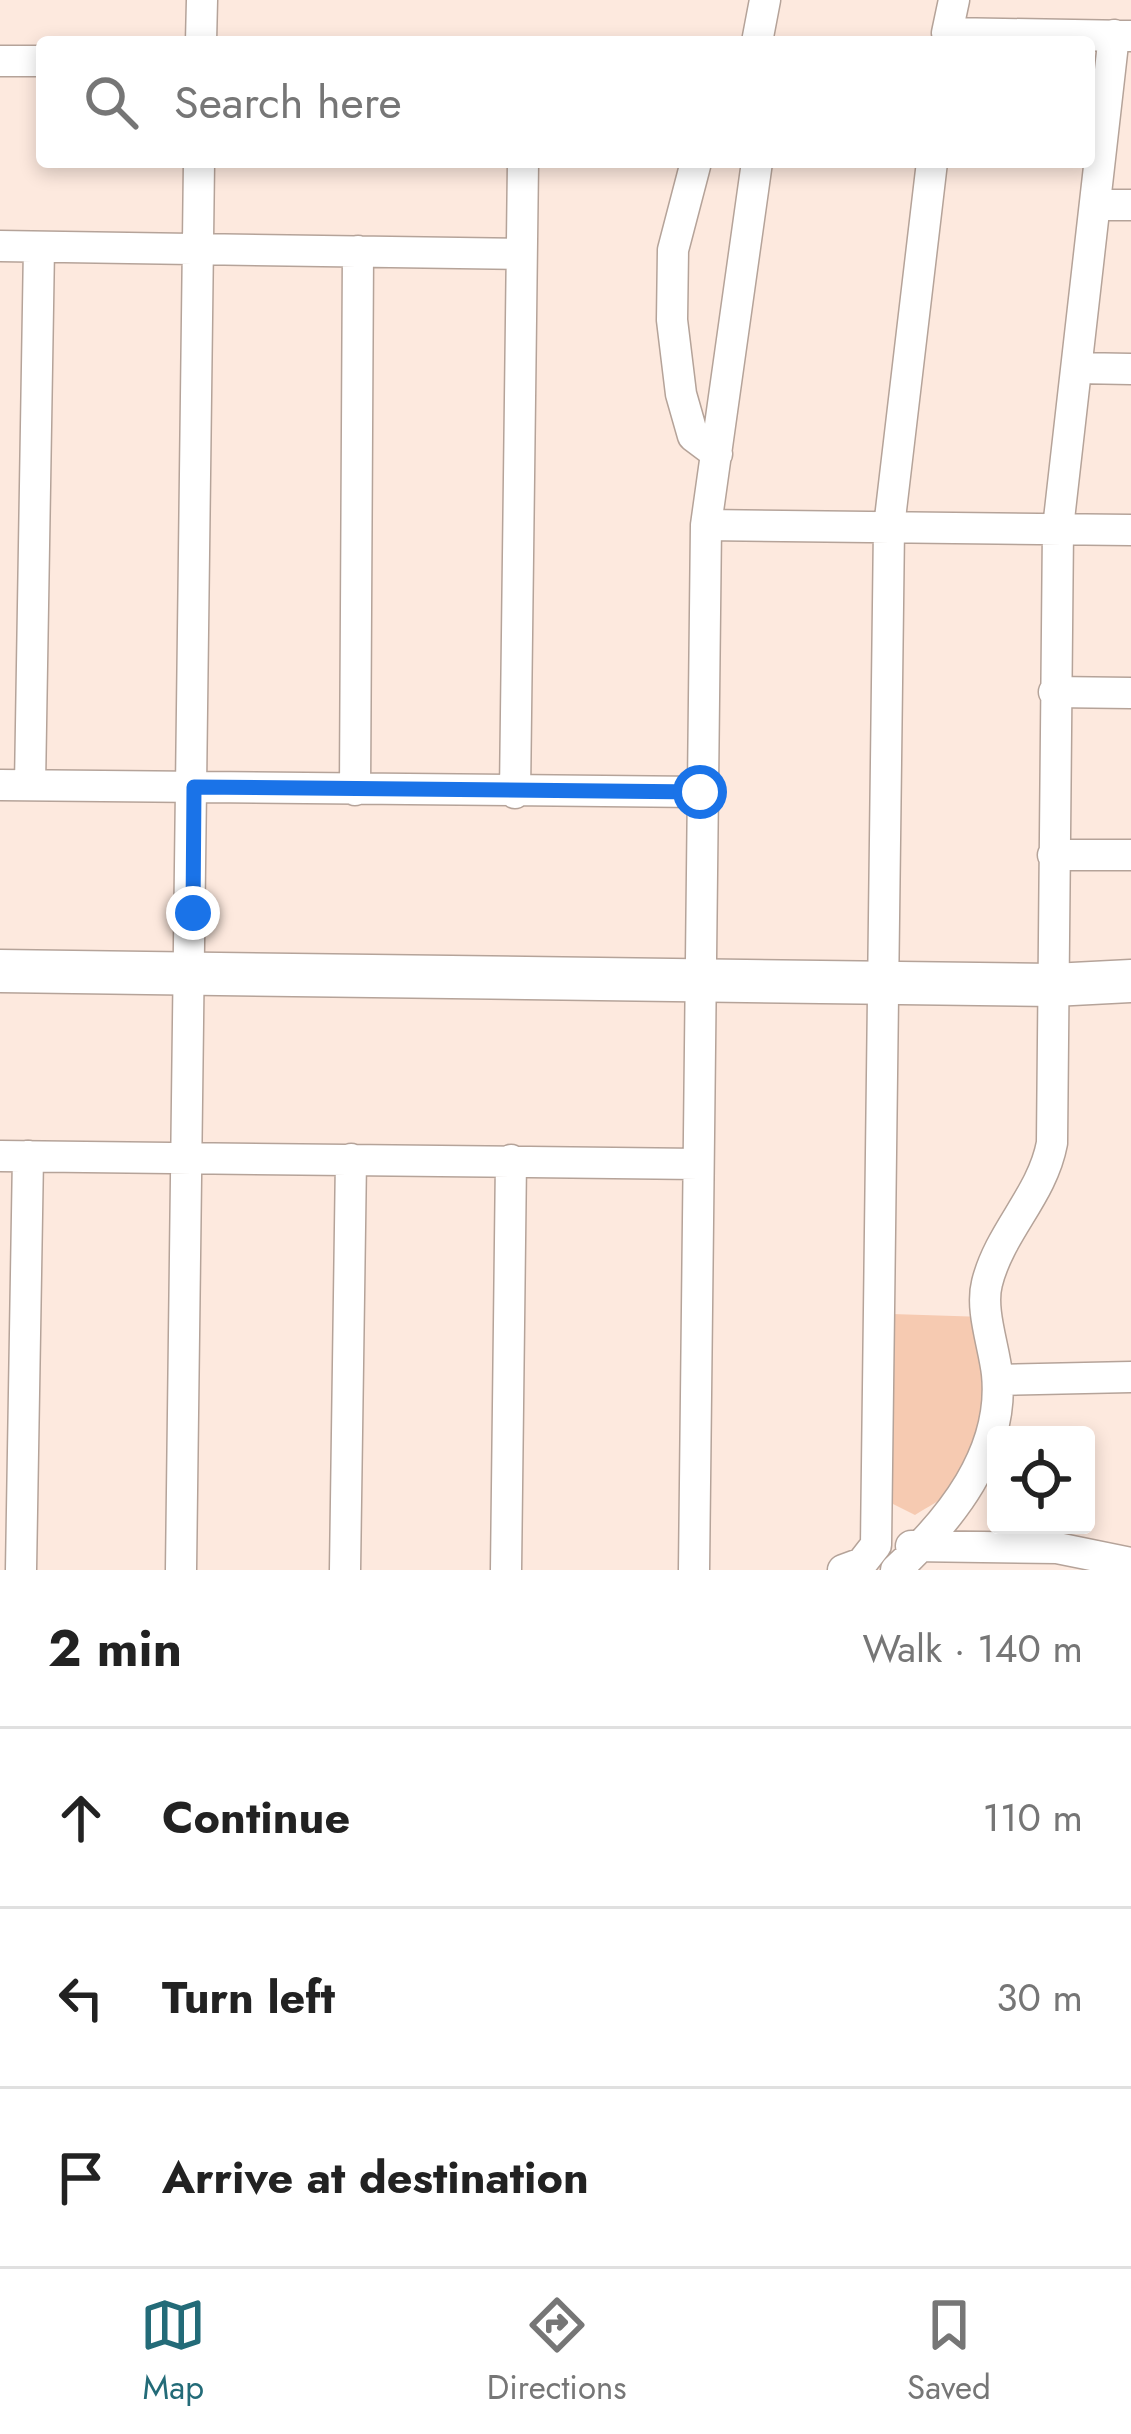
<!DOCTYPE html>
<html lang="en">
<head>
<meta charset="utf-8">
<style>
	:root { --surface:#fff; --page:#f2f2f2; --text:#222; --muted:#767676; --line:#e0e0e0; --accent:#236b78 }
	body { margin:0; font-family:Jost,sans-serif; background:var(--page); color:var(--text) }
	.controls { position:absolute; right:36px; bottom:36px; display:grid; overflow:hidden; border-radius:12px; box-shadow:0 6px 18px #0003 }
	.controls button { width:108px; height:108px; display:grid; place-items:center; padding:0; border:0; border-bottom:3px solid var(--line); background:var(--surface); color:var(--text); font:60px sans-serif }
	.stop { position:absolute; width:36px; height:36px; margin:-27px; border:9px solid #1a73e8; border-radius:50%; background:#fff }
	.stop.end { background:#1a73e8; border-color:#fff; box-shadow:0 3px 12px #0008 }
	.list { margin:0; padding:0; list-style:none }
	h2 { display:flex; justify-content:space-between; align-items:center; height:156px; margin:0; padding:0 48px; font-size:51px }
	h2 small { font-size:39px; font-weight:400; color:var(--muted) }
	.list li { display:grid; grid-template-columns:78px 1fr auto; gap:36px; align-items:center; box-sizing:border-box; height:180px; padding:0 48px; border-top:3px solid var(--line) }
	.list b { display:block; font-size:45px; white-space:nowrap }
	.list em { font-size:39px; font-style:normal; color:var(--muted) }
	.icon { flex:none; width:66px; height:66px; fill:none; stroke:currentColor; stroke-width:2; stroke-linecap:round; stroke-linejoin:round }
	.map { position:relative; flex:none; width:1131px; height:1570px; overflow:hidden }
	.search { position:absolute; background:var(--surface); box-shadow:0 6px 18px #0003; left:36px; right:36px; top:36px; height:132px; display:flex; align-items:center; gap:30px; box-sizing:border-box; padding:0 42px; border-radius:12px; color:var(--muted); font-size:45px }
	.sheet { height:696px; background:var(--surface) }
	nav { display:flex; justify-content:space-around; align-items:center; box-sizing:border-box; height:168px; border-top:3px solid var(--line); background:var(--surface); font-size:33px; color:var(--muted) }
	nav a { display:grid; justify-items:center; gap:6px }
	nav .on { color:var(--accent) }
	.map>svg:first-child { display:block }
	.green { fill:#f6cab1 }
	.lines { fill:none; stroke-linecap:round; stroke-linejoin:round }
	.street-casing { stroke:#b5a399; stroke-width:33 }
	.secondary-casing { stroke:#b5a399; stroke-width:45 }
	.street { stroke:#fff; stroke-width:30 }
	.secondary { stroke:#fff; stroke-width:42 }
	.route { stroke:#1a73e8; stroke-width:15 }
</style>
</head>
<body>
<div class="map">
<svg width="1131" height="1570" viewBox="0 0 1131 1570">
	<rect width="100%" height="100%" fill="#fde9de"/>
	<path class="green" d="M892 1314 985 1317C990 1372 993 1444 954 1489 944 1499 927 1507 915 1515L889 1502Z"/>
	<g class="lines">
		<g class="street-casing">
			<path id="street" d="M954 0 947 33 1131 36
				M201 42 202 0
				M757 42 765 0
				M0 61H42
				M696 162 673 250 672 320 681 394 693 436 717 454
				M1095 205H1131
				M0 246 521 254
				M1077 368 1131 369
				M706 525 1131 530
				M1054 692 1131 693
				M0 785 699 792
				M30 785 39 247
				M355 790 358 251
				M515 793 523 162
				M1053 855H1131
				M0 1156 698 1164
				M998 1380 1131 1377
				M911 1546 1057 1548 1131 1563
				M21 1570 28 1156
				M181 1570 199 162
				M345 1570 351 1159
				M506 1570 511 1160
				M694 1570 706 525 757 162
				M843 1570 862 1563 876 1545 889 527 932 162
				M896 1570C950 1520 1005 1453 997 1374 994 1346 980 1310 987 1283 1000 1231 1042 1196 1052 1143L1058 528 1114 35"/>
		</g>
		<g class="secondary-casing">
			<path id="secondary" d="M0 971 1053 985 1131 981"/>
		</g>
		<use href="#street" class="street"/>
		<use href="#secondary" class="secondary"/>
	</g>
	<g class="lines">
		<path class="route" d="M193 913 194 787 700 792"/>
	</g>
</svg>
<div class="controls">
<button><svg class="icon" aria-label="locate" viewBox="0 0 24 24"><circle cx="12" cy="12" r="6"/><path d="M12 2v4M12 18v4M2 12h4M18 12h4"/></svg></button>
</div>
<div class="stop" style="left:700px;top:792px"></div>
<div class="stop end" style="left:193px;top:913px"></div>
<div class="search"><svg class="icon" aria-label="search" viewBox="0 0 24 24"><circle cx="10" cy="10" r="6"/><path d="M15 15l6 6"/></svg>Search here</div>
</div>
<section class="sheet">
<h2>2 min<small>Walk · 140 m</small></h2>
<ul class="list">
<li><svg class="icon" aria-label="ahead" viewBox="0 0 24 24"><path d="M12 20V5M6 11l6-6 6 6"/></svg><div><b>Continue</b></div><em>110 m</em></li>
<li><svg class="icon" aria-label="left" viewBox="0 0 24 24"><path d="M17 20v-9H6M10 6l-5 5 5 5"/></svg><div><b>Turn left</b></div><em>30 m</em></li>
<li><svg class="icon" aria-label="arrive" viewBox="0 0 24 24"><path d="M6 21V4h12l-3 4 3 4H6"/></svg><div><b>Arrive at destination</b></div></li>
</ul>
</section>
<nav>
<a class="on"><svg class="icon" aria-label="map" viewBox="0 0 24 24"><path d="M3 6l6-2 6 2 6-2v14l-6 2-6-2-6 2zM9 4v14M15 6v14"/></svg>Map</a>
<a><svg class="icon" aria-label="directions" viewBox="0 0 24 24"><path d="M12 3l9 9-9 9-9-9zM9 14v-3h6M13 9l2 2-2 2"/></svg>Directions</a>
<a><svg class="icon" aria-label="saved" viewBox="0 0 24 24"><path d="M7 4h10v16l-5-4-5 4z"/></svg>Saved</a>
</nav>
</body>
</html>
